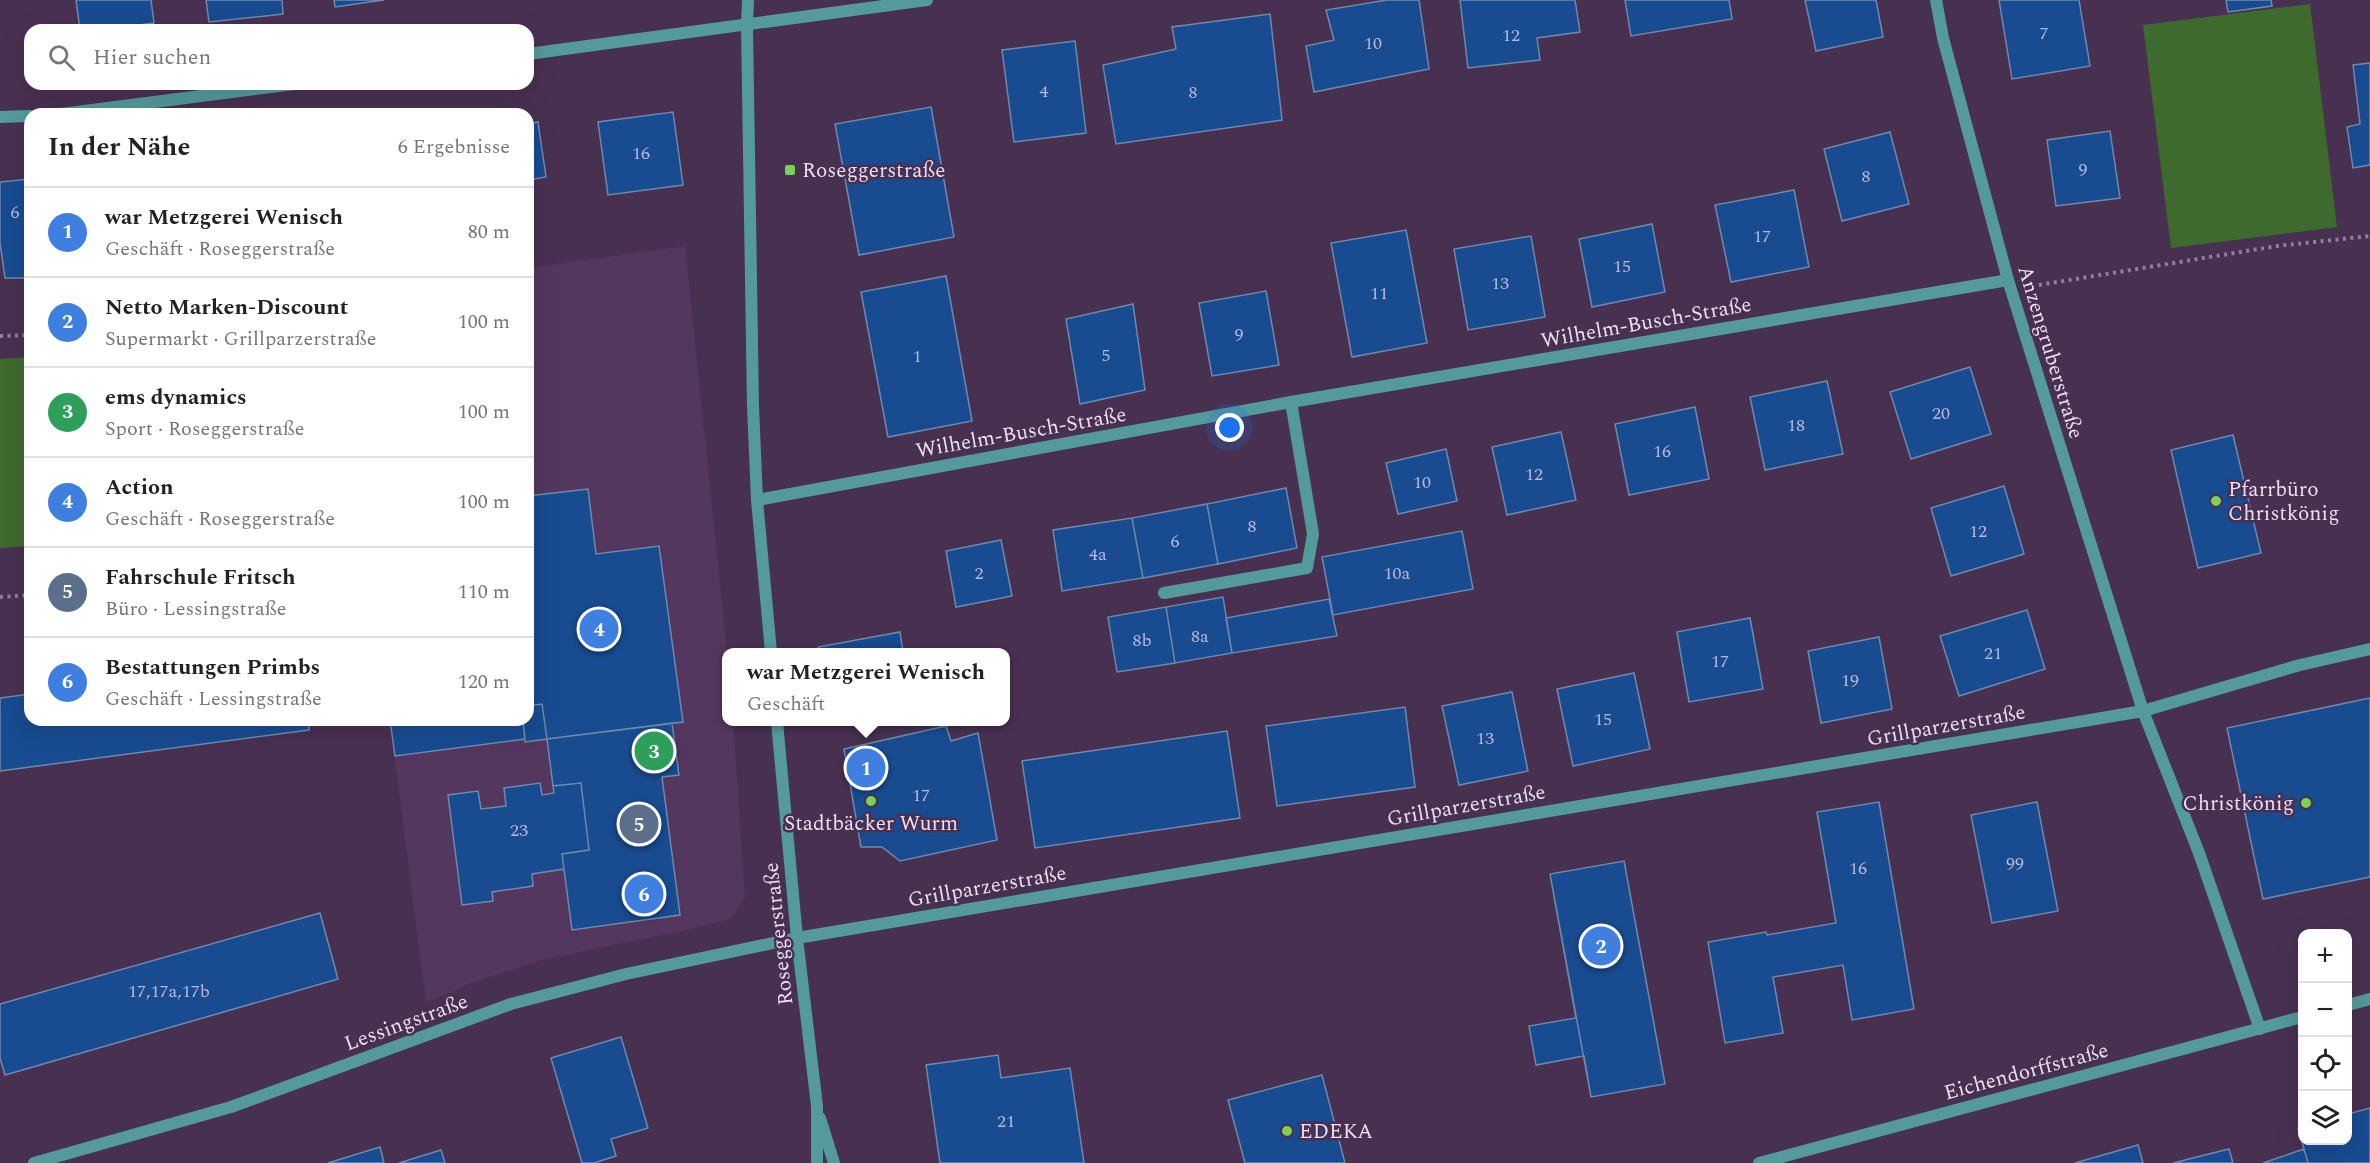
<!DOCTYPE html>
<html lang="de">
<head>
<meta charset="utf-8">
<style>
	:root { --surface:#fff; --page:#f6f6f6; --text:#222; --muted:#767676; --line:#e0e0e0; --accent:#4a7139 }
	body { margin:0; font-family:Spectral,serif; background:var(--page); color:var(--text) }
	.controls { position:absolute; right:18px; bottom:18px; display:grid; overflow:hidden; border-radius:12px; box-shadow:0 6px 24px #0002 }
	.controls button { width:54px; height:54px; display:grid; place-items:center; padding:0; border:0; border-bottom:2px solid var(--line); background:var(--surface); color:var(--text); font:30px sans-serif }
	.you { position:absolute; left:1230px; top:428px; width:21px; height:21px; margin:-15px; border:4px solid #fff; border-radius:50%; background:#1a73e8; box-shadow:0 0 0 9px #1a73e833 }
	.badge { display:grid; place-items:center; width:39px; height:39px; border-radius:50%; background:var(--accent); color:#fff; font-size:20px; font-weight:700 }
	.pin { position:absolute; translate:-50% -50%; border:3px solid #fff; box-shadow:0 2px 6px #0006 }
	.popup { position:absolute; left:722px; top:648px; width:288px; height:78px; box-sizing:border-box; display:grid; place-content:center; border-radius:12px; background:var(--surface); filter:drop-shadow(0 2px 4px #0005); font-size:20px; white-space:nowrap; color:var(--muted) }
	.popup b { font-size:22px; color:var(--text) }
	.popup::after { content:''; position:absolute; left:50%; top:100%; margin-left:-12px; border:12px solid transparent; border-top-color:var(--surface) }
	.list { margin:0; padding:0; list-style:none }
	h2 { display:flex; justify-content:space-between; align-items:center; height:78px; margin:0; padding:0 24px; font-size:26px }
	h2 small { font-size:20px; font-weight:400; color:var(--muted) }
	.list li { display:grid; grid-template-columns:39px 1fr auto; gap:18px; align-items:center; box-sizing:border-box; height:90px; padding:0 24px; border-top:2px solid var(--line) }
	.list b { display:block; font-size:22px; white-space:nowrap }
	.list p { margin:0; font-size:20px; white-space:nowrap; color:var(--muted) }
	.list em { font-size:20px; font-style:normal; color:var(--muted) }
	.icon { flex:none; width:33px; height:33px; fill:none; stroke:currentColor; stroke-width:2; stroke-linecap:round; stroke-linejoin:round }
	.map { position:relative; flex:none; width:2370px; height:1163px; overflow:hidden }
	.search { position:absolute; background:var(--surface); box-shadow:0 6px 24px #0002; left:24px; top:24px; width:510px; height:66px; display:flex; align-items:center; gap:15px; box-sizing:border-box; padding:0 21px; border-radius:18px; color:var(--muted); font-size:22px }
	.panel { position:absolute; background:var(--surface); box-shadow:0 6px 24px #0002; left:24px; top:108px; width:510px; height:618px; border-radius:18px }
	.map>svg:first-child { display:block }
	.built { fill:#54375e }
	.green { fill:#3f6a2d }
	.building { fill:#184b90; stroke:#6f89ad; stroke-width:1.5 }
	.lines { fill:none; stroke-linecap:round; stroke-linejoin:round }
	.path { stroke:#917e99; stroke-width:4; stroke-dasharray:3 4.5; stroke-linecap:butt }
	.lane { stroke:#54999b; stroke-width:12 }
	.street { stroke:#54999b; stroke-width:12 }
	.poi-dot { fill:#7bd155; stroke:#483051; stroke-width:2 }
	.labels { text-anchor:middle; stroke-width:5; stroke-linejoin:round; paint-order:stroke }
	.number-label { font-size:18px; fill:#b7b8da }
	.poi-label { font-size:21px; fill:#ecddf2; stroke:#483051; text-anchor:start }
	.street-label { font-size:21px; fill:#ecddf2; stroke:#483051 }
</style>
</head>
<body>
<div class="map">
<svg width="2370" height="1163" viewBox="0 0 2370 1163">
	<rect width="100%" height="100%" fill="#483051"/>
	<path class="built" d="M685 246 727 652 726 722H733L745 898 730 919 687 930 545 959 474 982 426 1003 390 720H528V268Z"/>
	<path class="green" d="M2310 4 2337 227 2171 248 2143 25Z
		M30 357V546L0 548V359Z"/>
	<path class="building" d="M76 0H151L154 23 100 30H80Z
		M206 0H282L283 14 209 22Z
		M334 0H384L335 7Z
		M1387 0H1419L1429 69 1314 92 1306 46 1334 40 1326 10Z
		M1460 0H1575L1580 32 1537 38 1540 60 1468 68Z
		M1625 0H1729L1732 19 1631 36Z
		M1805 0H1876L1883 37 1816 51Z
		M1999 0H2079L2090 66 2012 79Z
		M2226 0H2271L2272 6 2228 12Z
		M1270 14 1282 120 1116 144 1103 65 1176 49 1172 27Z
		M1075 41 1086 133 1014 142 1002 50Z
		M2370 63V165L2353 168 2347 127 2360 124 2353 65Z
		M931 107 954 237 859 255 835 124Z
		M673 112 683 185 608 195 598 122Z
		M538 122 546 177 528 180V124Z
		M2110 131 2120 198 2056 206 2047 140Z
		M1890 132 1909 204 1842 221 1824 149Z
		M30 179V278H5L0 243V182Z
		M1794 190 1809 267 1731 282 1715 205Z
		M1652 224 1665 292 1592 307 1579 239Z
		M1406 230 1427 343 1352 357 1331 243Z
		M1531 236 1545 317 1468 330 1454 249Z
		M946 276 972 421 888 437 861 292Z
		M1266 291 1279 365 1212 376 1199 303Z
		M1133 304 1145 390 1080 404 1066 319Z
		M1970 367 1991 434 1911 459 1890 392Z
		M1827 381 1843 454 1765 470 1750 397Z
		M1695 407 1709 479 1629 495 1615 424Z
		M1561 432 1576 500 1507 515 1492 447Z
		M2233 435 2261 553 2198 568 2171 450Z
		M1446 449 1457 501 1398 514 1386 463Z
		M2004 486 2024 554 1951 576 1931 508Z
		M1286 488 1297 548 1218 564 1207 504Z
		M588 489 596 554 659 546 683 722 547 739 542 704 528 706V496Z
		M1207 504 1218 564 1143 578 1132 518Z
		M1132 518 1143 578 1062 591 1053 530Z
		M1462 531 1473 589 1333 615 1322 557Z
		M1001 540 1012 596 956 607 946 551Z
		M1223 597 1232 653 1175 663 1166 607Z
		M1329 599 1337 636 1232 653 1226 618Z
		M1166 607 1175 663 1117 672 1108 617Z
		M2027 610 2045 669 1959 696 1940 636Z
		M1750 618 1763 689 1689 702 1677 632Z
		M900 632 903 652H819L818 647Z
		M1879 637 1892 709 1821 723 1808 651Z
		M1634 673 1650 749 1573 766 1557 689Z
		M1512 692 1528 771 1459 785 1442 706Z
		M30 694V720H308L309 730 0 771V698Z
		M2370 698V877L2263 899 2227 728Z
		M542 704 547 739 525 742 523 720H528V706Z
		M1405 707 1415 787 1277 806 1266 726Z
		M390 720H523L525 739 395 756Z
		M672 723 679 775 662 777 680 915 572 930 562 854 589 850 581 783 553 786 547 739Z
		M946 726 951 741 978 733 997 840 900 861 882 847H861L844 749Z
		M1227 731 1240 818 1035 848 1022 761Z
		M540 783 542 795 554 793 553 786 581 783 589 850 562 854 564 869 532 874 533 886 492 892 493 901 462 905 448 795 478 791 481 809 506 806 504 788Z
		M1879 802 1914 1009 1852 1020 1843 965 1773 977 1783 1033 1725 1043 1708 942 1766 932 1767 935 1836 923 1817 812Z
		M2037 802 2058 911 1992 923 1971 815Z
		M1624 861 1665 1084 1591 1097 1584 1056 1536 1065 1529 1026 1576 1018 1550 874Z
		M1624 861 1665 1084 1591 1097 1550 874Z
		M320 913 338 979 5 1075 0 1058V1004Z
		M621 1037 648 1128 611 1139 616 1156 594 1163H582L551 1058Z
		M998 1055 1001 1078 1070 1068 1084 1163H940L926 1065Z
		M1322 1075 1345 1163H1245L1228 1100Z
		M2370 1108V1163H2308L2298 1128 2302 1126V1140H2348V1114Z
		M2138 1145 2143 1163H2075Z
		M380 1147 384 1163H328Z
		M2229 1149 2233 1163H2173Z
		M2304 1149 2308 1163H2263Z
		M441 1150 445 1163H399Z"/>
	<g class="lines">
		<path class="path" d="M2039 285 2277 246 2370 236
			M0 336 30 335
			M0 597 30 595"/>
		<path class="lane" d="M1164 593 1307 568 1313 534 1291 402"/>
		<path class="street" d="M748 0 747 26 753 406 757 500 771 652
			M1936 0 1943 38 2008 280 2143 711 2199 853 2260 1029
			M528 54 927 0
			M61 114 294 84
			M0 117 30 116
			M757 500 1291 402 2008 280
			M777 722 797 938 817 1106V1163
			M2348 1005 2370 999
			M820 1118 834 1163
			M34 1163 231 1107 511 1004 626 974 797 938 2143 711 2300 665 2370 649
			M1759 1163 2302 1017"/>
	</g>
	<g class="poi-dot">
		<rect x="784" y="164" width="12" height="12" rx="3"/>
		<circle cx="2216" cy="501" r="6"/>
		<circle cx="871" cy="801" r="6"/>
		<circle cx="2306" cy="803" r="6"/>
		<circle cx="1287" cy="1131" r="6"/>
	</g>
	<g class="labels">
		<g class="number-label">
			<text x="2044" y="39">7</text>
			<text x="1511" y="41">12</text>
			<text x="1373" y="49">10</text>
			<text x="1044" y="97">4</text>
			<text x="1193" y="98">8</text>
			<text x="641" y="159">16</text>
			<text x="2083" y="175">9</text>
			<text x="1866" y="182">8</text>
			<text x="15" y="218">6</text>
			<text x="1762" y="242">17</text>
			<text x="1622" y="272">15</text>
			<text x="1500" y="289">13</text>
			<text x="1379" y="299">11</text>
			<text x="1239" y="340">9</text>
			<text x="1106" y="361">5</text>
			<text x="917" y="362">1</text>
			<text x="1941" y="419">20</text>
			<text x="1796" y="431">18</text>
			<text x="1662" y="457">16</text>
			<text x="1534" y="480">12</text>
			<text x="1422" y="488">10</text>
			<text x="1252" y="532">8</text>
			<text x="1978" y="537">12</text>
			<text x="1175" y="547">6</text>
			<text x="1098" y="560">4a</text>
			<text x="979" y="579">2</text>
			<text x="1397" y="579">10a</text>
			<text x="1200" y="642">8a</text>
			<text x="1142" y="646">8b</text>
			<text x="1993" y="659">21</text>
			<text x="1720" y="667">17</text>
			<text x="1850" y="686">19</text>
			<text x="1603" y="725">15</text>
			<text x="1485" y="744">13</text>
			<text x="921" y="801">17</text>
			<text x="519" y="836">23</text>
			<text x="2015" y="869">99</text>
			<text x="1858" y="874">16</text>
			<text x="169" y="997">17,17a,17b</text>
			<text x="1006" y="1127">21</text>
		</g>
		<g class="poi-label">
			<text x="802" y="177">Roseggerstraße</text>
			<text x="2228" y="496">Pfarrbüro<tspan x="2228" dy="24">Christkönig</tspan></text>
			<text x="2294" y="810" text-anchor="end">Christkönig</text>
			<text x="871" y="830" text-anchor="middle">Stadtbäcker Wurm</text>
			<text x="1299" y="1138">EDEKA</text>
		</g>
		<g class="street-label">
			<text transform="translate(1646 322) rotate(-10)" y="7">Wilhelm-Busch-Straße</text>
			<text transform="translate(2051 352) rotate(73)" y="7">Anzengruberstraße</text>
			<text transform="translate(1021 432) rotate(-10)" y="7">Wilhelm-Busch-Straße</text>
			<text transform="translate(1946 725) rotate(-10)" y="7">Grillparzerstraße</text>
			<text transform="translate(1466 805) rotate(-10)" y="7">Grillparzerstraße</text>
			<text transform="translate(987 886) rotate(-10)" y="7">Grillparzerstraße</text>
			<text transform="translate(778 934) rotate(-96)" y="7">Roseggerstraße</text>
			<text transform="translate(406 1022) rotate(-20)" y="7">Lessingstraße</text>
			<text transform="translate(2026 1071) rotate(-15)" y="7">Eichendorffstraße</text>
		</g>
	</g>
</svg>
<div class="controls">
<button>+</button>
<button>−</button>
<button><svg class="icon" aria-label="locate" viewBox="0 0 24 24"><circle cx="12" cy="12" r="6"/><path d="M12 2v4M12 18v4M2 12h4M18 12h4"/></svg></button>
<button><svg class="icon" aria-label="layers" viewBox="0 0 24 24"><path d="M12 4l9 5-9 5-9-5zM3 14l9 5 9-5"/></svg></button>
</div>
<div class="you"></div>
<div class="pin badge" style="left:866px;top:768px;background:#3f7fe0">1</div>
<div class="popup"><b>war Metzgerei Wenisch</b>Geschäft</div>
<div class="pin badge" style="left:1601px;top:946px;background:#3f7fe0">2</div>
<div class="pin badge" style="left:654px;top:751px;background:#2e9e5b">3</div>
<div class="pin badge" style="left:599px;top:629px;background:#3f7fe0">4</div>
<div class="pin badge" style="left:639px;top:824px;background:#5c6f8a">5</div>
<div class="pin badge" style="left:644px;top:894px;background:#3f7fe0">6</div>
<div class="search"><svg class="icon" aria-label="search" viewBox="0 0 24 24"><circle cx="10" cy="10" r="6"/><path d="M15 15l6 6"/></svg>Hier suchen</div>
<section class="panel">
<h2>In der Nähe<small>6 Ergebnisse</small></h2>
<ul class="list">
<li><span class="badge" style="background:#3f7fe0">1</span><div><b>war Metzgerei Wenisch</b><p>Geschäft · Roseggerstraße</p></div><em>80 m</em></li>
<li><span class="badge" style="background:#3f7fe0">2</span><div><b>Netto Marken-Discount</b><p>Supermarkt · Grillparzerstraße</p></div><em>100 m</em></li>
<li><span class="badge" style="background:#2e9e5b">3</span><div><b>ems dynamics</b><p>Sport · Roseggerstraße</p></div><em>100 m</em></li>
<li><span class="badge" style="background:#3f7fe0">4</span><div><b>Action</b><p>Geschäft · Roseggerstraße</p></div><em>100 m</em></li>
<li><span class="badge" style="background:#5c6f8a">5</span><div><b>Fahrschule Fritsch</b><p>Büro · Lessingstraße</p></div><em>110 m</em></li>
<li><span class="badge" style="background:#3f7fe0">6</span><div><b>Bestattungen Primbs</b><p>Geschäft · Lessingstraße</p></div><em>120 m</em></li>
</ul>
</section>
</div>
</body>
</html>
